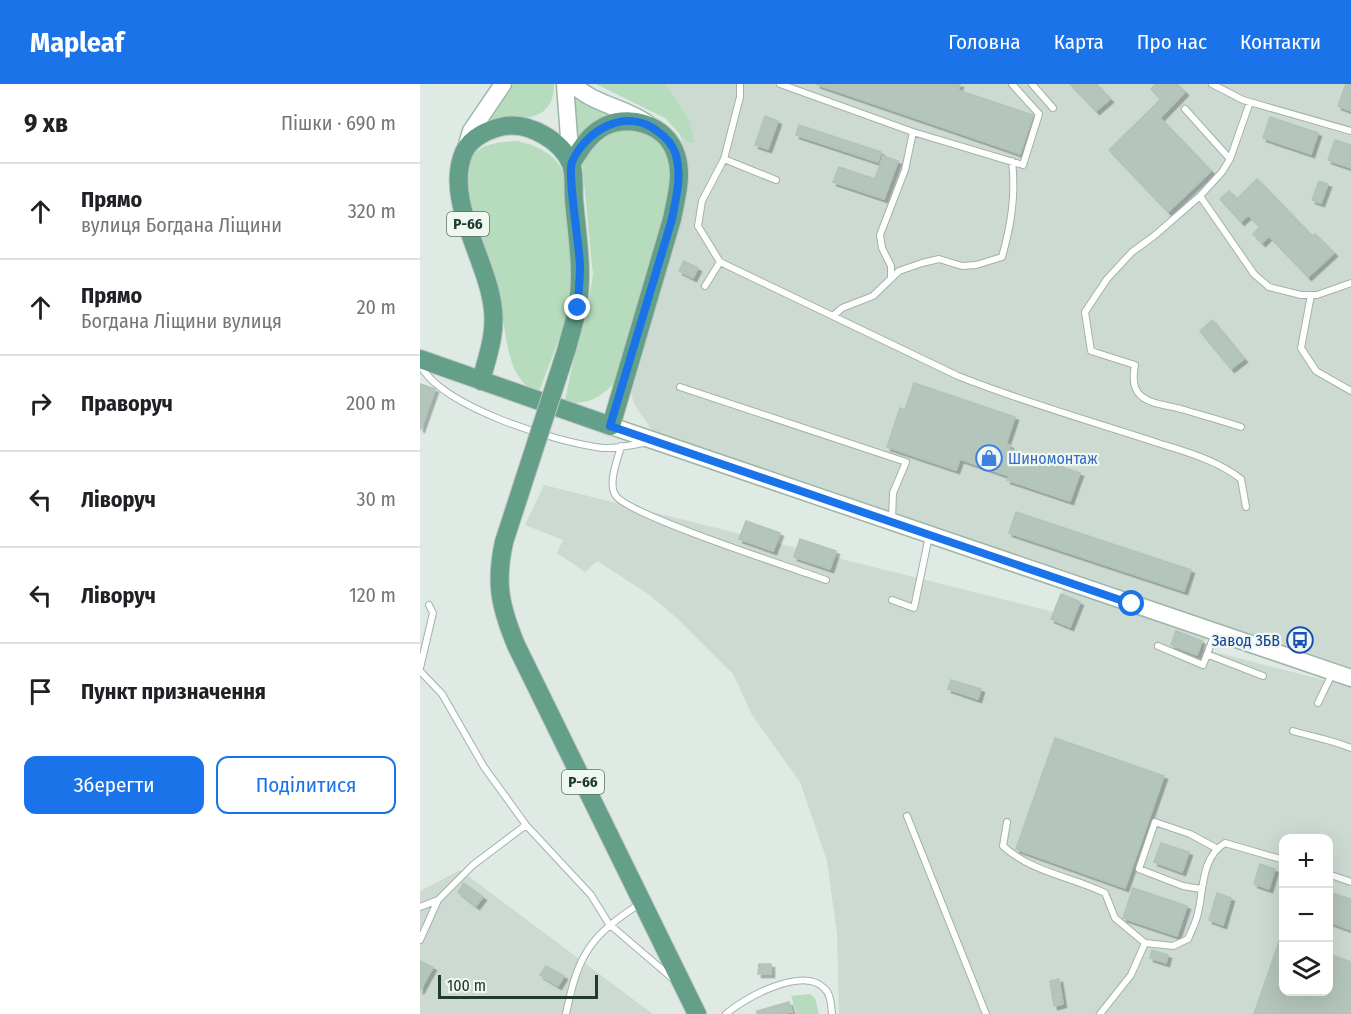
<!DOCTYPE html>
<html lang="uk">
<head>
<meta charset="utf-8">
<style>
	:root { --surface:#fff; --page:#f6f6f6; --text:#202124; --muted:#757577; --line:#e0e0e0; --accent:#1a73e8 }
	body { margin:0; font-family:"Fira Sans Condensed",sans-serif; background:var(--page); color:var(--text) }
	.controls { position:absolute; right:18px; bottom:18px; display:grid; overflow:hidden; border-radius:12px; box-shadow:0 6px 24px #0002 }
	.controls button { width:54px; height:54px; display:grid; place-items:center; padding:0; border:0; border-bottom:2px solid var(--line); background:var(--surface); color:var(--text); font:30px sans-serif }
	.scale { position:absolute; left:18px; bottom:15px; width:160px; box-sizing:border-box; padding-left:6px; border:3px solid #203a30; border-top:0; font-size:16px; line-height:21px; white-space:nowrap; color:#203a30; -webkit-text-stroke:4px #eff7f2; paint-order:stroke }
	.stop { position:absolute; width:18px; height:18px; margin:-14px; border:4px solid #1a73e8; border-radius:50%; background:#fff }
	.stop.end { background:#1a73e8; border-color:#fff; box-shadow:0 2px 6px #0008 }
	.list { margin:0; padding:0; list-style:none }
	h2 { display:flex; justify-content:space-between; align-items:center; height:78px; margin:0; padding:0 24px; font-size:26px }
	h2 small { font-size:20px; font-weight:400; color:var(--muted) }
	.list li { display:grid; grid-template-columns:39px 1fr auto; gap:18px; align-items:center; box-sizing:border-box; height:96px; padding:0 24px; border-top:2px solid var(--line) }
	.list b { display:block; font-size:22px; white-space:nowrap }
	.list p { margin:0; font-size:20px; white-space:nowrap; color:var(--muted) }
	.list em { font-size:20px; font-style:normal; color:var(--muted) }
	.actions { display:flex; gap:12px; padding:18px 24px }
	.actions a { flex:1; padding:14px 0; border:2px solid var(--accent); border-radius:12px; text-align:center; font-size:21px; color:var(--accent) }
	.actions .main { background:var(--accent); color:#fff }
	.icon { flex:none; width:33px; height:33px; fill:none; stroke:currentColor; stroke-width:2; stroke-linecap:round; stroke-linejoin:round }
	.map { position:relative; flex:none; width:931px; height:930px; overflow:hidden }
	header { display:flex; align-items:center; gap:36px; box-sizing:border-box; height:84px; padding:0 30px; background:var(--accent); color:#fff }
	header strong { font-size:28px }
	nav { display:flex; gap:33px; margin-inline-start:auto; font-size:21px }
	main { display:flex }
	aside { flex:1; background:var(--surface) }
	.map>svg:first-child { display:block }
	.built { fill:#cddad2; fill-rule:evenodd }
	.green { fill:#b7dbbd }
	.building { fill:#b4c5bc; stroke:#b1c3ba; stroke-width:1.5; filter:url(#shadow) }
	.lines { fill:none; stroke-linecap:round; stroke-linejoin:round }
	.lane-casing { stroke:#a2b2aa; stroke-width:8 }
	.secondary-casing { stroke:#9eb6aa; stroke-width:19 }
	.primary-casing { stroke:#bcc4c1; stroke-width:20 }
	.lane { stroke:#fff; stroke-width:6 }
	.secondary { stroke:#fff; stroke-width:16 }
	.primary { stroke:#639f89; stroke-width:18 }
	.primary-bridge-casing { stroke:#bcc4c1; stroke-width:20; stroke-linecap:butt }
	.primary-bridge { stroke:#639f89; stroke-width:18 }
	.route { stroke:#1a73e8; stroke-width:8 }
	.labels { text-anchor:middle; stroke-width:4.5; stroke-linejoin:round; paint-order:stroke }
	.shield { fill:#eff7f2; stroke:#5e736a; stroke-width:1.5 }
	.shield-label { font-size:15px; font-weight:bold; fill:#203a30 }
	.shop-label { font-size:16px; fill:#366cbe; stroke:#eff7f2; text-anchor:start }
	.transit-label { font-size:16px; fill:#164399; stroke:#eff7f2; text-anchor:end }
</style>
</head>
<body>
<header>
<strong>Mapleaf</strong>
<nav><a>Головна</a><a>Карта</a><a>Про нас</a><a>Контакти</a></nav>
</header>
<main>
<aside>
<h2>9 хв<small>Пішки · 690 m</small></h2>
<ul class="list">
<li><svg class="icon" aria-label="ahead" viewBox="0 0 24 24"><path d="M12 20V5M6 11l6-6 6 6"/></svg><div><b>Прямо</b><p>вулиця Богдана Ліщини</p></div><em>320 m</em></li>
<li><svg class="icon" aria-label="ahead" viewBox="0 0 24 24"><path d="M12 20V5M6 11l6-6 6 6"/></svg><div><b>Прямо</b><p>Богдана Ліщини вулиця</p></div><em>20 m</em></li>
<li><svg class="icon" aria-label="right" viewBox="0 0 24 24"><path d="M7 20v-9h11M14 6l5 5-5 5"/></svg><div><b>Праворуч</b></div><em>200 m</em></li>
<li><svg class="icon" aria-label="left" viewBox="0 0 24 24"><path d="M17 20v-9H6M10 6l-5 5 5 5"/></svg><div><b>Ліворуч</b></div><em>30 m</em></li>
<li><svg class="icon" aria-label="left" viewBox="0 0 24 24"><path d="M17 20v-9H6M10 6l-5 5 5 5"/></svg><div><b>Ліворуч</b></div><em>120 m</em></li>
<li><svg class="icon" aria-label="arrive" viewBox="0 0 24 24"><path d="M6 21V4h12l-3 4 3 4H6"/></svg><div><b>Пункт призначення</b></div></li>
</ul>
<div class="actions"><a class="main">Зберегти</a><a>Поділитися</a></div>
</aside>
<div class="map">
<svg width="931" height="930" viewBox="0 0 931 930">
	<defs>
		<filter id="shadow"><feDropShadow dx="3.5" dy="3.5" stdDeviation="0" flood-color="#0004"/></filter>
	</defs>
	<rect width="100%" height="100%" fill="#dfeae4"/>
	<path class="built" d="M246 0H931V585L625 484 240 351 231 345 214 320 210 305 266 107 269 87 260 51V34L269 36Z
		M124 401 634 528 644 504 786 555 783 565 931 603V930H419L417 850 407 777 380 698 332 631 313 590 258 535 228 510 177 477 165 488 137 469 143 456 105 441ZM864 754H908V908H864Z
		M40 786 233 930H0V807Z"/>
	<path class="green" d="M93 0H134C134 41 99 33 69 36Z
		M176 0H246L269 36 275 59 267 58 245 34Z
		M151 11 205 31 155 59Z
		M214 44 242 55 256 92 197 296C183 312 167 323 145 317L157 259 165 238 173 191 162 78C175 53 186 47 214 44Z
		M97 57C113 60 136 70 142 86 152 111 156 198 149 224 141 253 128 282 118 311 107 303 100 297 94 284 86 265 86 247 81 227 74 193 35 106 49 77 58 59 80 58 97 57Z
		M390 910 395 914 399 930H377L371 912Z"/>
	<path class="building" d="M396 0H540L538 6 613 31 600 70Z
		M650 0H676L690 15 676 27Z
		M736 0H757L765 8 740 34 791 87 748 128 689 66 741 15 731 5Z
		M926 0H931V27L918 22Z
		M345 32 358 37 348 65 335 61Z
		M850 33 898 49 891 70 843 54Z
		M379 41 461 68 458 78 376 51Z
		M915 56 931 61V84L908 76Z
		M463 72 478 77 464 115 413 98 419 83 455 95Z
		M837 95 892 152 895 150 914 169 888 193 849 152 842 159 833 150 840 143 828 131 821 138 800 115 809 107 817 115Z
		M899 97 908 100 901 119 892 116Z
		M264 177 278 184 273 194 259 187Z
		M792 236 824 275 811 285 780 247Z
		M494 299 595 333 586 360 590 361 589 365 660 389 650 417 587 396 589 392 540 375 536 386 467 363 480 324 485 326Z
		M0 300 15 305 1 345 0 344Z
		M596 428 771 486 764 507 589 449Z
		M326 437 360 449 353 467 319 455Z
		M380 455 416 467 410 485 374 473Z
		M641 510 660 518 650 543 631 535Z
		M756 547 782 557 777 571 751 561Z
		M531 596 561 605 558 615 528 605Z
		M635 654 744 692 705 804 596 765Z
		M741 759 769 768 762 788 734 778Z
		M840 780 855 785 849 805 834 800Z
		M44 799 63 813 56 822 38 808Z
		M713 804 767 822 757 852 703 834Z
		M909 808 931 815V846L909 838Z
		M797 809 811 814 803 841 789 836Z
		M862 849 864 908H909V870L931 878V930H834Z
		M732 866 748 871 746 879 730 874Z
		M0 877 13 883 0 907Z
		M339 880H351V890H338Z
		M126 882 144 892 138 902 120 891Z
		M639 895 643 920 634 922 630 897Z
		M369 918 372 928 337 930V927Z"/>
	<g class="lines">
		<g class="lane-casing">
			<path id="lane" d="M320 0V13L304 75 282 117 278 142 300 178 538 292C603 318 671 337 738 359 766 368 797 376 821 395L826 423
				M360 0 493 48 603 81 619 30 592 0
				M612 0 633 24
				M792 0 823 16 931 47
				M830 18 810 75 802 88 780 112 834 190 849 203 881 211H897L931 199
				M765 25 810 75
				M304 75 356 96
				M780 112 734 152 712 168 687 195 665 228 671 267 715 281C707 320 735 318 761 325 781 331 801 336 821 343
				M471 193V182L462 164 460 151 485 86 493 48
				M285 202 300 178
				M891 211 881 264 896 287 931 307
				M413 232 422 224 453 212 479 187 502 179 519 175 542 182 556 181 582 173C591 141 596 111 592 77
				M0 281C23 324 136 358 183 364 196 365 212 361 224 359
				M260 303 486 378 473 409 472 435
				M201 362C198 375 187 400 196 412 211 432 373 484 406 496
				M472 516 494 524 509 452
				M738 562 783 581 795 549
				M789 571 843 592
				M0 584 13 529 9 521
				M0 587 22 610 64 683 106 741 171 811 189 840 252 894
				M898 619 912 590
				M873 647C893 653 912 656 931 664
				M487 732 566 930
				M587 738 583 762C613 789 650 792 685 809L695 834 725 859
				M908 790 931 798
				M781 805 763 802 719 785 735 738 770 750 796 764
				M0 823 18 816
				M0 856 18 816 53 781 106 741
				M146 930C158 870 170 852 221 819
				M306 930C324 914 382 882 404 904 411 910 411 921 412 930
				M680 930 711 891 725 859 753 862 768 855C771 848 775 840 777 833 784 808 780 774 805 759L864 776"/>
		</g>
		<g class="secondary-casing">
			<path id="secondary" d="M145 0 151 80
				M153 0C174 21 205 23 228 40
				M45 67 51 47 83 0
				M191 342 931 594"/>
		</g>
		<g class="primary-casing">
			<path id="primary" d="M0 275 191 342 252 135C256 114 263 91 256 71 247 40 206 28 180 45 167 53 159 68 151 80
				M61 297C67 274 76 250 73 226 69 178 23 116 44 68 51 53 69 45 85 42 109 38 142 57 151 80 155 90 153 106 154 116 157 152 164 190 157 225 155 238 150 251 147 264
				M84 458C75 499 80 522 96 561L277 930"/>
		</g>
		<use href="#lane" class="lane"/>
		<use href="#secondary" class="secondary"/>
		<use href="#primary" class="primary"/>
		<g class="primary-bridge-casing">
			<path id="primary-bridge" d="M84 458 147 264"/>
		</g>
		<use href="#primary-bridge" class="primary-bridge"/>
	</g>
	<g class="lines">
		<path class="route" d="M158 224C158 210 160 196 160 183 160 164 147 90 152 78 166 46 206 23 237 47 246 53 253 61 256 71 262 92 256 114 252 135L190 342 712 520"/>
	</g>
	<defs>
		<g id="shop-ring" transform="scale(1.35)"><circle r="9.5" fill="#eff7f2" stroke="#3f7fe0" stroke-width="1.5"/><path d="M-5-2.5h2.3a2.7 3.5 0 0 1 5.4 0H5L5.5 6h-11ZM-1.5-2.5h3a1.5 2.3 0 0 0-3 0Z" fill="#3f7fe0"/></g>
		<g id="bus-ring" transform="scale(1.35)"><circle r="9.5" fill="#eff7f2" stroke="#1a4fb4" stroke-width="1.5"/><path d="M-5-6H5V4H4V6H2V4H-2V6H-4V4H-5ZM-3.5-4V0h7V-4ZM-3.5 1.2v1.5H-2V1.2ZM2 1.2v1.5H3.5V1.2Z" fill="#1a4fb4"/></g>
	</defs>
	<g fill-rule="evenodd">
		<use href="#shop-ring" x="569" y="374"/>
		<use href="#bus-ring" x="880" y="556"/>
	</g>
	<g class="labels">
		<g class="shield">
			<rect x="27" y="128" width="42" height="24" rx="4.5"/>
			<rect x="142" y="686" width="42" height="24" rx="4.5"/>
		</g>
		<g class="shield-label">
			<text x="48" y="145">Р-66</text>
			<text x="163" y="703">Р-66</text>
		</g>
		<g class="shop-label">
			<text x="588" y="380">Шиномонтаж</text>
		</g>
		<g class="transit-label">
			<text x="860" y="562">Завод ЗБВ</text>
		</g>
	</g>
</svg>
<div class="controls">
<button>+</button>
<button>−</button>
<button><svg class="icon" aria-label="layers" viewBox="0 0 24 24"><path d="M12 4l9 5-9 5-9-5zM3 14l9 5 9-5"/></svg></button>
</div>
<div class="scale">100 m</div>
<div class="stop" style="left:712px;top:520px"></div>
<div class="stop end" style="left:158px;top:224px"></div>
</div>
</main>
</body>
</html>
